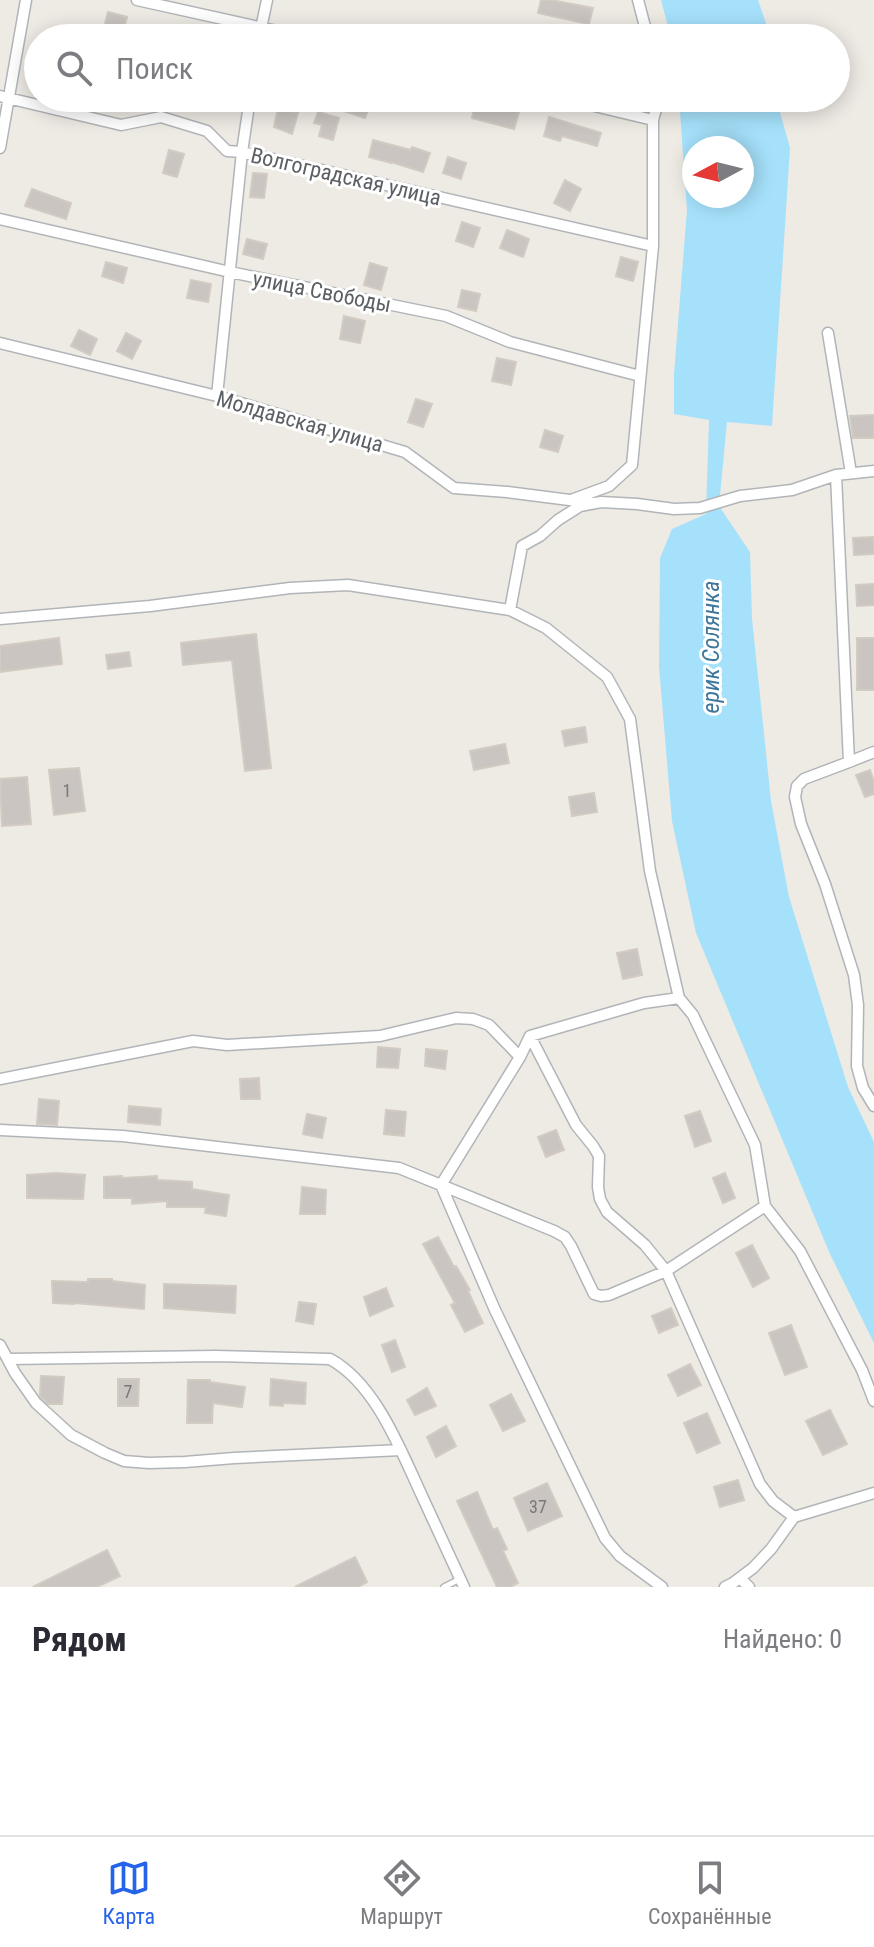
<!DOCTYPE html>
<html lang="ru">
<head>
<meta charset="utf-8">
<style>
	:root { --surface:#fff; --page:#f7f7f7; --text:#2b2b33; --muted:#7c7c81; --line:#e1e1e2; --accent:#2563eb }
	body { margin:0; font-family:"Roboto Condensed",sans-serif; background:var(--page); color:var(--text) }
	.compass { position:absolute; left:682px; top:136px; width:72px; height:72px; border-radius:50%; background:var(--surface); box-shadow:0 4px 20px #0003; rotate:263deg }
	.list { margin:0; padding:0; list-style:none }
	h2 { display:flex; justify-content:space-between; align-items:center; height:104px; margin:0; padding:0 32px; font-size:34px }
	h2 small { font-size:26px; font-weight:400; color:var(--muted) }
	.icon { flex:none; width:44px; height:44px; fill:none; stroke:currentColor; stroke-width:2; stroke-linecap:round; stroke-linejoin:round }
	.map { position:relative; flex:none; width:874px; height:1587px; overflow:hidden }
	.search { position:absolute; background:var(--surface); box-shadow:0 4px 20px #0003; left:24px; right:24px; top:24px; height:88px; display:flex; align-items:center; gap:20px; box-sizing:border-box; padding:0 28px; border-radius:44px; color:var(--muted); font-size:30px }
	.sheet { height:248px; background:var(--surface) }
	nav { display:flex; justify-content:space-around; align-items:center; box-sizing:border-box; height:112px; border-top:2px solid var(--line); background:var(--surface); font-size:22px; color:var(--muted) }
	nav a { display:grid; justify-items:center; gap:4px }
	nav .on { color:var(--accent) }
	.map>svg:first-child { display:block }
	.water { fill:#a6e1fb; fill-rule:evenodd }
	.building { fill:#cac5c1; stroke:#d2cbc2; stroke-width:2 }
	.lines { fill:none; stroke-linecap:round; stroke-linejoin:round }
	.lane-casing { stroke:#b1b5b8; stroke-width:8 }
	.street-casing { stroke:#b1b5b8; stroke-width:13 }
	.lane { stroke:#fff; stroke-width:5 }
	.street { stroke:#fff; stroke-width:10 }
	.labels { text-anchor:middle; stroke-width:6; stroke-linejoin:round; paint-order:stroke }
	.number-label { font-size:18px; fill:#78797b }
	.street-label { font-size:22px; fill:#5c6064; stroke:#fff }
	.water-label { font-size:24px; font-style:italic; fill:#3f779b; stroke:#fff }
</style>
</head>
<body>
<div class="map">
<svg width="874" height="1587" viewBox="0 0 874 1587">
	<rect width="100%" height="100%" fill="#eeeae4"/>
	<path class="water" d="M661 0H758L771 38H671Z
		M679 98H776L790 148 772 426 727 422 719 506 750 552 752 619 771 801 789 897 848 1087 874 1142V1343L830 1254 696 933 672 821 659 667 660 558 672 529 706 514 709 420 674 414V374L687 210ZM694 148H742V196H694Z"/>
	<path class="building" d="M541 0H551L593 8 589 24 538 13Z
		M108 12 127 17 122 37 103 32Z
		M348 98 372 100 365 118 344 111Z
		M475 104 519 112 514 129 472 118Z
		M278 108 298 113 292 134 274 127Z
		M318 112 339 118 333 140 319 136 322 125 314 123Z
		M549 117 601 133 597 146 562 136 560 141 544 136Z
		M373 140 411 150 412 147 430 153 423 172 391 162V163L369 157Z
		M169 150 184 154 177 177 163 173Z
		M448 157 466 163 461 179 443 173Z
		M253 173 267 174 264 198 250 197Z
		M565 180 581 189 570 211 554 203Z
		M32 189 71 203 66 219 25 206Z
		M462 222 480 228 473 247 456 241Z
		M507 230 529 239 523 257 500 248Z
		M247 239 267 244 263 259 243 254Z
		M621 257 638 262 633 281 616 276Z
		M106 262 127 268 123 283 102 276Z
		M370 263 387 268 381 290 364 285Z
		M191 280 211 284 208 302 187 298Z
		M462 290 480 294 476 311 458 307Z
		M344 316 365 321 360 343 340 339Z
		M79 330 97 339 90 355 71 346Z
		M126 333 141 341 132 359 117 351Z
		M497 358 516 362 511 385 492 381Z
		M416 399 432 404 423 427 408 422Z
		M874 415V438H853L850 416Z
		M545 430 563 436 558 452 540 447Z
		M874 537V554L854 555 853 538Z
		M874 584V605L857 606 856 585Z
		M256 634 271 768 245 771 232 660 183 665 181 643Z
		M59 638 62 664 0 672V646Z
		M857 638H874V690H857Z
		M129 652 131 666 108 669 106 655Z
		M585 727 587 742 565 746 562 731Z
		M505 744 509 763 474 770 470 751Z
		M79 768 85 811 54 815 49 770Z
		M870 770 874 782V794L865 797 856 775Z
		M27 777 31 824 2 826 0 779Z
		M594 793 597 812 572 816 569 797Z
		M637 949 642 975 623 979 617 953Z
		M378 1047 400 1049 398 1068 377 1067Z
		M426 1049 447 1051 445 1069 425 1066Z
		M259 1078 260 1099H241L240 1079Z
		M39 1099 59 1101 57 1125 37 1124Z
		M129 1106 161 1109 160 1125 128 1122Z
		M386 1110 406 1112 404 1136 384 1134Z
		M700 1111 711 1141 695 1147 685 1116Z
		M307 1114 326 1118 322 1138 303 1134Z
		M556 1130 564 1150 546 1157 538 1137Z
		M57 1173 85 1175 83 1199 27 1198V1175Z
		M725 1173 735 1198 723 1203 713 1178Z
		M122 1176V1178L157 1176V1180L192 1182V1189L229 1195 226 1216 205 1213 206 1207H167V1201L132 1204V1198H104V1177Z
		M302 1187 326 1190 325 1214H300Z
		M438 1237 454 1267 456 1266 470 1290 468 1291 483 1323 465 1332 451 1305 455 1303 423 1244Z
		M752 1245 769 1278 753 1287 736 1253Z
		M88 1279H112V1281L145 1285 144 1309 75 1303 74 1304 53 1303 52 1281 88 1282Z
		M164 1284 236 1286 235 1313 164 1308Z
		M386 1288 393 1306 370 1316 364 1297Z
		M299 1302 316 1304 313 1324 296 1321Z
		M671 1308 678 1325 659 1333 652 1316Z
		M791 1325 807 1367 785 1375 769 1333Z
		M395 1340 405 1367 392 1372 382 1345Z
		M690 1364 701 1385 678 1396 668 1375Z
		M41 1376 64 1377 62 1404H48L42 1398 40 1395Z
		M118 1379H139L138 1406H118Z
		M271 1379 306 1383 305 1404 283 1403V1406L270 1405Z
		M188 1380H210V1382L245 1387 242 1407 213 1403 212 1423H187Z
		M427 1388 436 1406 415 1415 407 1400Z
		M511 1394 525 1421 503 1431 490 1405Z
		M830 1410 847 1444 823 1455 806 1421Z
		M707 1413 720 1443 697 1453 684 1423Z
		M446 1426 456 1446 436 1457 427 1437Z
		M738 1480 744 1500 720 1507 714 1487Z
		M547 1483 562 1516 528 1531 514 1498Z
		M477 1492 493 1530 497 1528 507 1549 503 1551 518 1583 510 1587H497L457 1501Z
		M107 1550 120 1576 97 1587H33Z
		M355 1557 367 1582 358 1587H295Z"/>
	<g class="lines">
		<g class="lane-casing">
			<path id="lane" d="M444 1587 460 1579"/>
		</g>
		<g class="street-casing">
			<path id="street" d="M137 0 308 38
				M638 0 648 38
				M259 38 267 0
				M0 96 121 125 161 117 207 131 227 151 242 152 653 246
				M561 98 653 120
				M0 148 26 0
				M0 219 230 272 446 316 510 342 640 376
				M828 333 851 473
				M0 343 217 396 405 452 454 488 507 492 593 503
				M217 396 242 152 250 98
				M836 475 849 762 804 779 797 786 795 797 801 824 825 884 854 975 858 1005 857 1066 863 1088 874 1106
				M571 500 609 486 632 465 653 246V120L659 98
				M510 610 522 546 540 536 558 520 580 506 601 502 637 504 674 509 700 508 740 496 792 490 836 475 874 471
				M0 619 150 606 290 588 348 585 510 610 546 628 607 677 630 719 650 871 679 998 693 1015 755 1145 765 1206 800 1251 862 1370 874 1401
				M849 762 874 752
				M530 1036 576 1125 593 1146 599 1156 598 1187 600 1199 607 1212 645 1245 666 1271 760 1484 773 1501 794 1517
				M520 1057 530 1036 644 1003 679 998
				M0 1079 193 1041 227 1045 380 1036 456 1018 473 1019 489 1025 520 1057 441 1185 554 1231 565 1237 571 1246 594 1294 601 1296 609 1295 666 1271 765 1206
				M0 1130 123 1136 399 1168 441 1185 495 1310 605 1538 620 1556 662 1587
				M0 1345 15 1373 36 1403 71 1435 105 1453 124 1461 149 1463 185 1462 234 1458 401 1450
				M9 1359 215 1356 330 1359C376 1384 401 1451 422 1496 436 1527 450 1557 464 1587
				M740 1578 749 1587
				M725 1587 733 1583 753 1568 771 1549 794 1517 874 1493"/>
		</g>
		<use href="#lane" class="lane"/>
		<use href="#street" class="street"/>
	</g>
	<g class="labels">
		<g class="number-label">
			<text x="67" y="797">1</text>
			<text x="128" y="1398">7</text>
			<text x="538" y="1513">37</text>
		</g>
		<g class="street-label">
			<text transform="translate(346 176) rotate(13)" y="8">Волгоградская улица</text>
			<text transform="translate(322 291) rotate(11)" y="8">улица Свободы</text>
			<text transform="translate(300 421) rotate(16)" y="8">Молдавская улица</text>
		</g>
		<g class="water-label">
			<text transform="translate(711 647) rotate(-90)" y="8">ерик Солянка</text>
		</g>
	</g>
</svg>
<svg class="compass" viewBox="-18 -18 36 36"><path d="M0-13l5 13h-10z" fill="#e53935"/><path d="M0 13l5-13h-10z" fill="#7c7c81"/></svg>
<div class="search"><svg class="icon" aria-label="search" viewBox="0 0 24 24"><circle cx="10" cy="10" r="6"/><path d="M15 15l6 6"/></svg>Поиск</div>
</div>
<section class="sheet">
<h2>Рядом<small>Найдено: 0</small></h2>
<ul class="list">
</ul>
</section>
<nav>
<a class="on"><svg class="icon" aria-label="map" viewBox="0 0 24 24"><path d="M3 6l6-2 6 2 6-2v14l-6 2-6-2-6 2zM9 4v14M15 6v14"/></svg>Карта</a>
<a><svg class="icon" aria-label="directions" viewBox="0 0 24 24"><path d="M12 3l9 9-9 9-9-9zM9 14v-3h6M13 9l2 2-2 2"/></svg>Маршрут</a>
<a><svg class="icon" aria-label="saved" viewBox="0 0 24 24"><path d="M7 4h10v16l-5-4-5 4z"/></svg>Сохранённые</a>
</nav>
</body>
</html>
